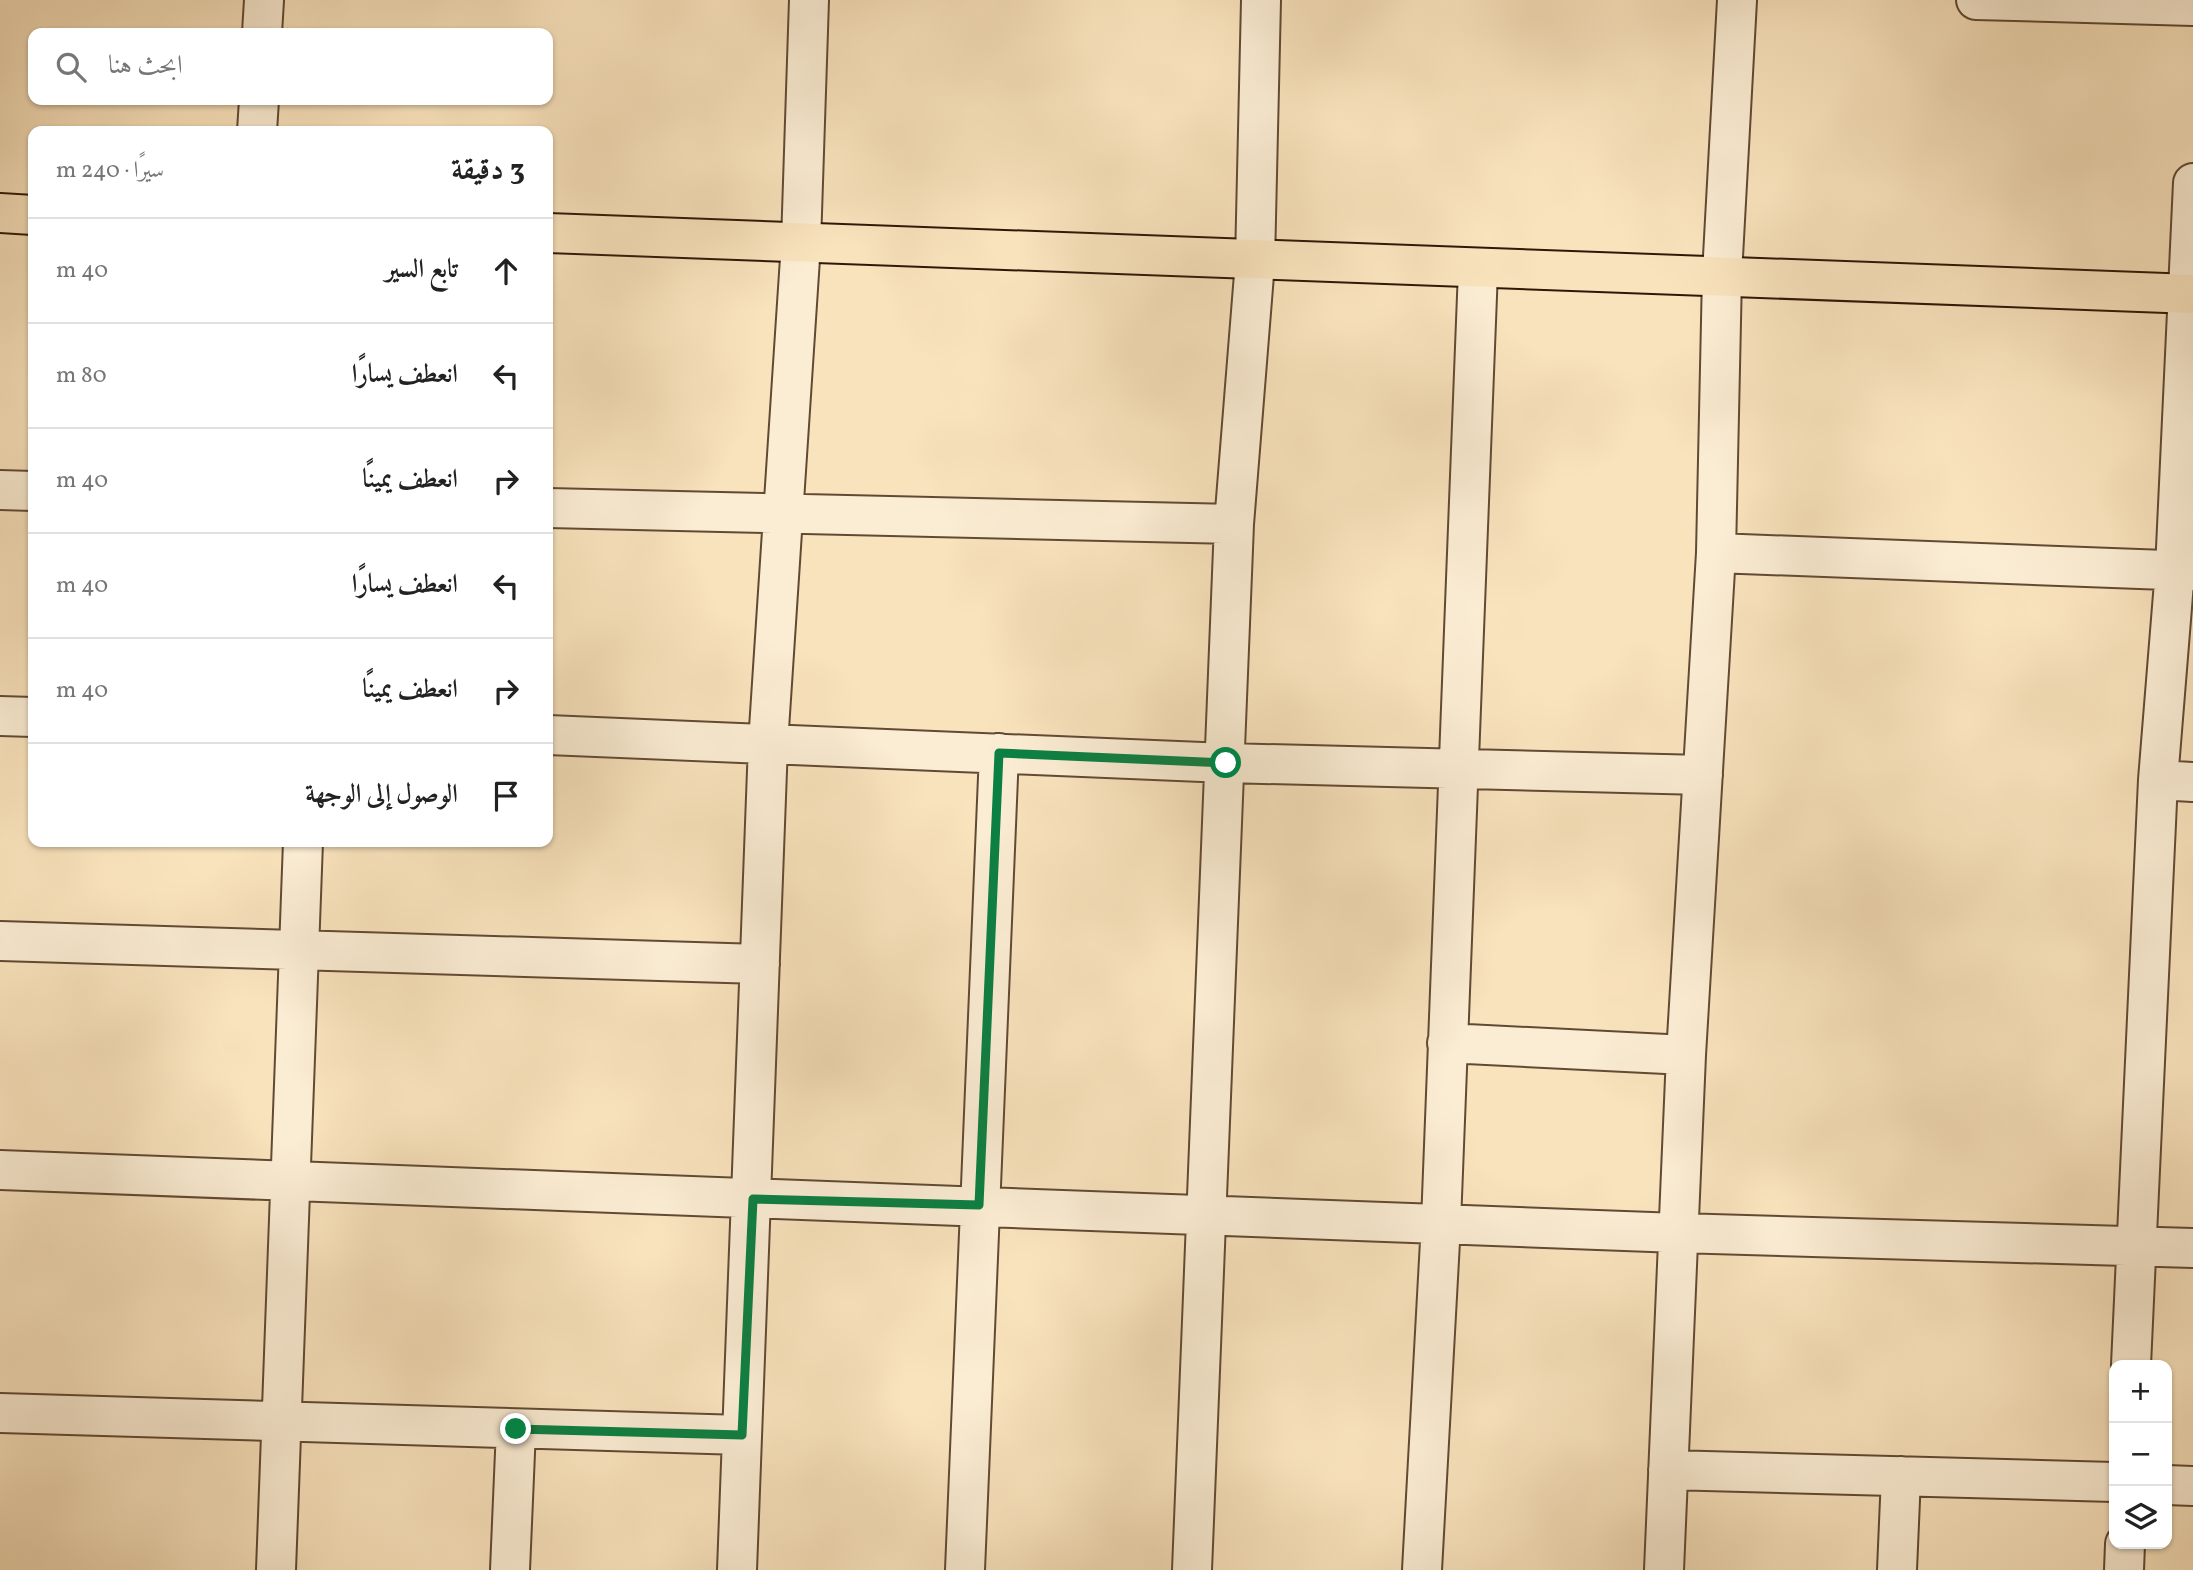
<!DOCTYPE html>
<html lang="ar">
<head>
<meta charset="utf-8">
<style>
	:root { --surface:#fff; --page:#f2f2f2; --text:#222; --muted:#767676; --line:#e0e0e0 }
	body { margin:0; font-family:Vollkorn,Amiri,serif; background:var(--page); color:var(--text); direction:rtl }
	.controls { position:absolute; right:21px; bottom:21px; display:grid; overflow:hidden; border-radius:14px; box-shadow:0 2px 5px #0004 }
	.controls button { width:63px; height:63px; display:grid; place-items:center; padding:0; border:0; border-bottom:2px solid var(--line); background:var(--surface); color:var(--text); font:35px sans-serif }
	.stop { position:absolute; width:21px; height:21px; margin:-16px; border:5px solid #0b8043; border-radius:50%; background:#fff }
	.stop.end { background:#0b8043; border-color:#fff; box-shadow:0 2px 7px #0008 }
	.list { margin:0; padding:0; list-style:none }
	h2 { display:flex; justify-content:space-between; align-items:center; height:91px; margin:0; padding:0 28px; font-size:30px }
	h2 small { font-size:23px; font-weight:400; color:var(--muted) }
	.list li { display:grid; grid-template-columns:46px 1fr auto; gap:21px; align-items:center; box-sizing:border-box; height:105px; padding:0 28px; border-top:2px solid var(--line) }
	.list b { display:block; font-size:26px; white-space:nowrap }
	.list em { font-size:23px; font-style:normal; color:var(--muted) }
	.icon { flex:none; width:38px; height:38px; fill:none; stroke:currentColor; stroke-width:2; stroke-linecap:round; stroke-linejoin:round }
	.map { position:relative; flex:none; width:2193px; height:1570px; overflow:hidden; direction:ltr }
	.search { position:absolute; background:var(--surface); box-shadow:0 2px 5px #0004; left:28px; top:28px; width:525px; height:77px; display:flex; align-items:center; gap:18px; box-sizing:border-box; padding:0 24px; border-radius:14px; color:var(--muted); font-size:26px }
	.panel { position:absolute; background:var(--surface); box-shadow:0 2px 5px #0004; left:28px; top:126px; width:525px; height:721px; border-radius:14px; direction:rtl }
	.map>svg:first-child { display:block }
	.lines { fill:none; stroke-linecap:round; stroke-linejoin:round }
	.minor-casing { stroke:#614a34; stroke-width:42 }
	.major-casing { stroke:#2e1707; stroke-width:42 }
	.minor { stroke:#fbedd4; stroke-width:38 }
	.major { stroke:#f9e3bd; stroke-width:38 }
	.route { stroke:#0b8043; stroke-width:9 }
</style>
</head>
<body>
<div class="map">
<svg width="2193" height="1570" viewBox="0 0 2193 1570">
	<rect width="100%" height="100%" fill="#f9e3bd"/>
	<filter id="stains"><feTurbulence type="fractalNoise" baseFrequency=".00286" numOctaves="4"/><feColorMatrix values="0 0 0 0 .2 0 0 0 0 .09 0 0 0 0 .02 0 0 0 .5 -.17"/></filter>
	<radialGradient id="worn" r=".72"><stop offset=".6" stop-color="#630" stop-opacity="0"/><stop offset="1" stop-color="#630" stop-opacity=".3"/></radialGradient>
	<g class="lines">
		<g class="minor-casing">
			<path id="minor" d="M1976 0 2193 6
				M262 33 264 0
				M257 131 259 100
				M0 490 33 491
				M548 508 1234 524
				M1716 553 2193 571
				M0 716 33 717
				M548 735 1226 763 1703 775
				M2158 780 2193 782
				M0 941 760 964
				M1447 1043 1686 1055
				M0 1170 1678 1233 2193 1248
				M2131 1365 2158 780 2175 570 2193 183
				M0 1413 742 1435
				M1668 1470 2114 1482
				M2167 1485 2193 1486
				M276 1570 303 842
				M510 1570 516 1429
				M737 1570 768 744 801 243 809 0
				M965 1570 999 753
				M1192 1570 1234 524 1255 262 1261 0
				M1422 1570 1441 1223 1478 270
				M1664 1570 1686 1055 1716 553 1722 275 1737 0
				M1897 1570 1901 1476
				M2124 1570 2125 1544"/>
		</g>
		<g class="major-casing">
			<path id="major" d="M0 213 33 215
				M548 233 2193 294"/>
		</g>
		<use href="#minor" class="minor"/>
		<use href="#major" class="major"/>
	</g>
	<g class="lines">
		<path class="route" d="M516 1429 742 1435 753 1199 979 1205 999 753 1226 763"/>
	</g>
	<rect width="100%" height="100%" filter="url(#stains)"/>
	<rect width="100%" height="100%" fill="url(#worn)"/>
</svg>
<div class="controls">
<button>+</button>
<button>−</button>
<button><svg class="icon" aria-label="layers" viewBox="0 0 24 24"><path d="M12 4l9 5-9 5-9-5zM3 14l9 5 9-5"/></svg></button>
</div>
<div class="stop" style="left:1226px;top:763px"></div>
<div class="stop end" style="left:516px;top:1429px"></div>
<div class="search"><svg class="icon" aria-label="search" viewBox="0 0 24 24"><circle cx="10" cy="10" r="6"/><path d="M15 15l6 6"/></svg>ابحث هنا</div>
<section class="panel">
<h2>3 دقيقة<small>سيرًا · 240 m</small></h2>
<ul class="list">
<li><svg class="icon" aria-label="ahead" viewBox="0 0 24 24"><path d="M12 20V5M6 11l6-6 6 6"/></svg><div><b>تابع السير</b></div><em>40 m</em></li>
<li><svg class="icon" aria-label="left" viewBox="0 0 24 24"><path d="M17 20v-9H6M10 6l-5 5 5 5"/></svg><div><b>انعطف يسارًا</b></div><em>80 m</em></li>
<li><svg class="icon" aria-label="right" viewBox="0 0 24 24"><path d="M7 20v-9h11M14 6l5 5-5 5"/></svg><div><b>انعطف يمينًا</b></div><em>40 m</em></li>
<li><svg class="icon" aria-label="left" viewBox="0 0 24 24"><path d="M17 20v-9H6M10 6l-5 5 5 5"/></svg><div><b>انعطف يسارًا</b></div><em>40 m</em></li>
<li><svg class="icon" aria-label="right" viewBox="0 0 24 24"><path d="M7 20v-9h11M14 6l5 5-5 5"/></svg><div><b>انعطف يمينًا</b></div><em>40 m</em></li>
<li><svg class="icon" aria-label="arrive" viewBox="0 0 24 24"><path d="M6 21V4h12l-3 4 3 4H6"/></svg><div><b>الوصول إلى الوجهة</b></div></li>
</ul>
</section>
</div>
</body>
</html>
